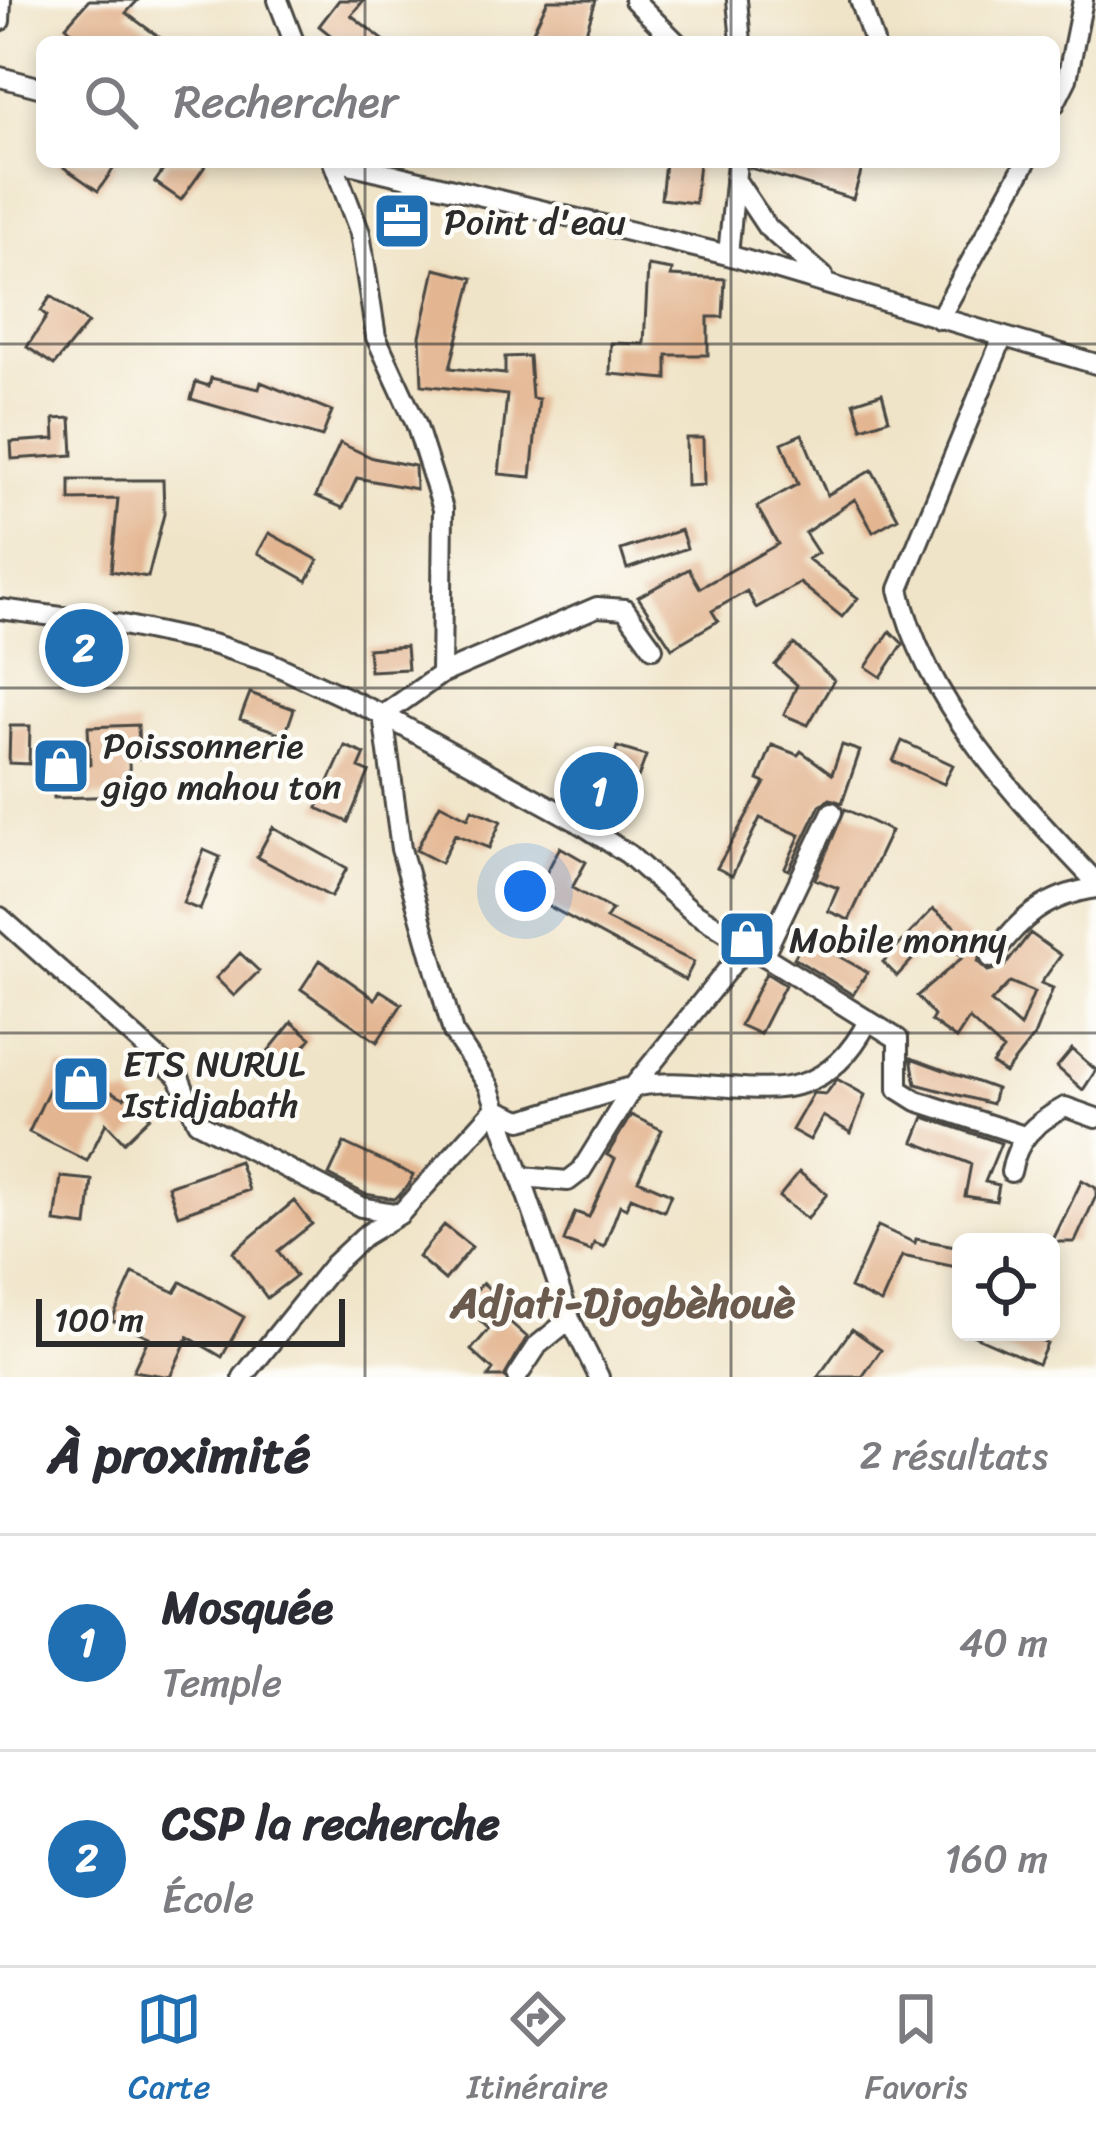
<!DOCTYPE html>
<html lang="fr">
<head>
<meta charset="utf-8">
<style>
	:root { --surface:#fff; --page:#f2f2f3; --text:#2b2b33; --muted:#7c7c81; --line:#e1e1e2; --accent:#1f6fb2 }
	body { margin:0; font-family:Sriracha,sans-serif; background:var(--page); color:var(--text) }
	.controls { position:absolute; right:36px; bottom:36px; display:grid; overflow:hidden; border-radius:18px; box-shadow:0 6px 18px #0003 }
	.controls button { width:108px; height:108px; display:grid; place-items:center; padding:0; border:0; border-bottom:3px solid var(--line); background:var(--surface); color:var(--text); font:60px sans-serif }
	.scale { position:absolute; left:36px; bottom:30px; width:309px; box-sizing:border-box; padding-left:12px; border:6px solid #2b2b2b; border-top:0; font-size:33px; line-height:42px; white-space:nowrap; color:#2b2b2b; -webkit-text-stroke:9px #fdfcf7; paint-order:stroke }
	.you { position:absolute; left:525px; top:891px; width:42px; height:42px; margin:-30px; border:9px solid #fff; border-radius:50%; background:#1a73e8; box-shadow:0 0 0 18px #1a73e833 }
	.badge { display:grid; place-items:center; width:78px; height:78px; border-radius:50%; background:var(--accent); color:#fff; font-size:39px; font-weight:700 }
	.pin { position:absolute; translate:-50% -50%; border:6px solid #fff; box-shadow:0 3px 12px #0006 }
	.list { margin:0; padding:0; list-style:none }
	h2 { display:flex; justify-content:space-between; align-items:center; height:156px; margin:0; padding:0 48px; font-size:51px }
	h2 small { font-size:39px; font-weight:400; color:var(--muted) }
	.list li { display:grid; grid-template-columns:78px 1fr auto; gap:36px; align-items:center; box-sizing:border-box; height:216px; padding:0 48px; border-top:3px solid var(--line) }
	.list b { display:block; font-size:45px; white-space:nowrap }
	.list p { margin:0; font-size:39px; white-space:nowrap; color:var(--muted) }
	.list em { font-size:39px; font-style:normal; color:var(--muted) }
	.icon { flex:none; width:66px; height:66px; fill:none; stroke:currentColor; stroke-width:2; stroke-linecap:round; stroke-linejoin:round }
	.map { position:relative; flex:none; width:1096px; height:1377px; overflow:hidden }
	.search { position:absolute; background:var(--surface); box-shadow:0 6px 18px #0003; left:36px; right:36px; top:36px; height:132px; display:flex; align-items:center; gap:30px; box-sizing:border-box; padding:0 42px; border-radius:18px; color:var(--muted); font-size:45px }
	.sheet { height:588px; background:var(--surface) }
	nav { display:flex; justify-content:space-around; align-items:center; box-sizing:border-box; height:168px; border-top:3px solid var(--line); background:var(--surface); font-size:33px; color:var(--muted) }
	nav a { display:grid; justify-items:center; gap:6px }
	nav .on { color:var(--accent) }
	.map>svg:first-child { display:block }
	.building { fill:#e3b591; fill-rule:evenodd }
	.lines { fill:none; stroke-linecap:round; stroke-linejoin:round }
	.street-casing { stroke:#494743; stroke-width:24 }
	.street { stroke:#fff; stroke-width:18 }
	.grid { fill:none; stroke:#2b2b2b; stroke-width:3; stroke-opacity:0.55 }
	.labels { text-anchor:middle; stroke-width:9; stroke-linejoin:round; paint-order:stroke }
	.poi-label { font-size:36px; fill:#2b2b2b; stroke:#fdfcf7; text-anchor:start }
	.quarter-label { font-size:42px; font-weight:bold; fill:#6b5b4f; stroke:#fdfcf7 }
</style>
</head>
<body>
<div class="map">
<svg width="1096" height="1377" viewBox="0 0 1096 1377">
	<rect width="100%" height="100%" fill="#fdfcf7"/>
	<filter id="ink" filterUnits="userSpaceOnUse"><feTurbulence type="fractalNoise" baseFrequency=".00833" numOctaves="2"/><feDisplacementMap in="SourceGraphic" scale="24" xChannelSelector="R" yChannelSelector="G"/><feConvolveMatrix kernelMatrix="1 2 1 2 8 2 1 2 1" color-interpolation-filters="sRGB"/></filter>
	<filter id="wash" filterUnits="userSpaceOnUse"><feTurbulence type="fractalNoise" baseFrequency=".004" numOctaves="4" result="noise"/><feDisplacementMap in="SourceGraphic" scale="48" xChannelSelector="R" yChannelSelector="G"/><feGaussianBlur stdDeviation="2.7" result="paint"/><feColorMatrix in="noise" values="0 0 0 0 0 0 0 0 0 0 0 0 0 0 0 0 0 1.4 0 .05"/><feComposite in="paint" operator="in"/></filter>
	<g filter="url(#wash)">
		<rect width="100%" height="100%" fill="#f0e4c8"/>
		<g id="blocks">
			<path class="building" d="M89 0H138L126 13 166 42H83L66 26Z
				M339 0H364L351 15 386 42H339L319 26Z
				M548 0H596L583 42 561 37 555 42 533 31Z
				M56 162H118L98 191Z
				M169 162H208L181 200 155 182Z
				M665 162H699L695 203 661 199Z
				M750 162H864L853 199 750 168Z
				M648 266 672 270 671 276 725 279 723 317H708V355H667V379L610 374 611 343 644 344Z
				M435 269 473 278 450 368 505 374V357L529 356 532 398 539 399 531 477 499 474 507 395 422 385 420 336Z
				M51 296 88 323 54 365 27 347 47 316 41 311Z
				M211 378 259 389 261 382 332 411 322 437 191 399 196 382 209 386Z
				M882 393 889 419 862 428 854 402Z
				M71 418 73 455 12 459 11 442 55 439 54 419Z
				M802 434 827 495 872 470 898 518 873 532 855 499 805 533 818 553 808 559 858 598 842 617 800 583 756 608 747 591 712 611 718 621 672 648 638 597 689 569 700 588 778 544 757 507 798 484 782 443Z
				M686 438H703L704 485 687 486Z
				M340 443 373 458 415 466 416 489 357 478 343 508 316 496Z
				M70 480H163L164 514 148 577 111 571 118 499 70 500Z
				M681 530 687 548 627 569 621 550Z
				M269 533 318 560 307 581 258 553Z
				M890 631 903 644 881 677 866 667Z
				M794 644 834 680 808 725 784 715 797 685 775 665Z
				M406 646 408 669 370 671 368 649Z
				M250 693 294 709 285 735 240 719Z
				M138 725 139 758 129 759 130 796 54 798V765L90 764 88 727Z
				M10 726H30L29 764 9 763Z
				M902 741 953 765 944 784 893 761Z
				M772 745 798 755 801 751 832 774 842 745 860 751 842 803 830 799 820 805 789 870 785 868 800 835 760 818 732 876 717 868 765 783 758 780Z
				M345 746 365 754 359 768 369 772 348 822 317 808Z
				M617 747 646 756 638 778 610 769Z
				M440 804 468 818 472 809 501 821 489 848 455 834 441 863 416 850Z
				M845 809 891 831 849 920 828 911 838 888 815 879Z
				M273 827 347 868 331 897 257 857Z
				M560 847 586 862 572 888 612 910 606 919 694 962 685 980 545 904 552 889 541 883Z
				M204 850 220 857 200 910 183 903Z
				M933 909 982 948 978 962 988 971 1005 966 1030 933 1061 955 1041 983 1053 988 1034 1036 1005 1073 992 1064 1003 1050 969 1019 956 1039 931 1021 934 1016 917 996 963 957 935 935 897 976 883 962ZM1010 982 1034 992 1020 1027 991 1002Z
				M806 938 867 972 853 995 794 958Z
				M240 953 259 971 234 996 216 978Z
				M320 960 375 999 380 990 402 1004 377 1042 301 989Z
				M766 973 785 985 760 1034 740 1025Z
				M292 1022 311 1038 280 1076 261 1060Z
				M1072 1049 1096 1070 1083 1090 1057 1067Z
				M911 1058 996 1089 992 1104 916 1084Z
				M60 1066 124 1098 128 1094 150 1117 124 1142 106 1123 87 1161 29 1132Z
				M837 1079 865 1095 851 1133 823 1116 810 1140 792 1130 813 1093 826 1094Z
				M631 1115 662 1130 638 1180 671 1194 664 1211 631 1197 626 1208 620 1205 604 1247 594 1243 591 1251 564 1241 575 1212 589 1217 615 1159 607 1155Z
				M924 1117 1001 1143 985 1182 999 1185 996 1201 965 1196 971 1164 914 1142Z
				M344 1143 413 1175 409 1184 395 1199 365 1194 329 1175Z
				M239 1161 249 1190 178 1215 168 1186Z
				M799 1172 827 1194 807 1219 779 1197Z
				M61 1177 92 1180 87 1226 55 1222Z
				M1082 1180 1096 1188V1196L1075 1242H1052Z
				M294 1201 312 1224 278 1251 296 1276 267 1298 233 1252Z
				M444 1225 472 1247 445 1280 418 1257Z
				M878 1226 915 1243 916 1239 961 1247V1268L902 1256 881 1303 850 1288Z
				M133 1273 175 1292 181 1282 244 1317 222 1357 188 1337 170 1377 133 1371 149 1337 112 1320Z
				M483 1283 508 1307 501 1314 527 1337 504 1377H488L493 1370 471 1350 489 1329 463 1304Z
				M852 1329 881 1350 862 1377H818Z
				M965 1332H1020L1047 1344 1038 1364Z"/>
		</g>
	</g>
	<g filter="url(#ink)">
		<use href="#blocks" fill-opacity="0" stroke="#494743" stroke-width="3"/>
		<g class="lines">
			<g class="street-casing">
				<path id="street" d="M278 0 294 42
					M634 0 676 42
					M737 0 741 42
					M860 0 874 42
					M0 21 1 0
					M0 77 42 88
					M1054 105 1067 79 1083 0
					M333 162 360 233 376 337 416 424 443 509 441 674
					M341 162 728 255 1096 364
					M735 179 767 227 823 276
					M728 255 737 162
					M939 319 1026 162
					M1002 339 899 589C925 703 1018 800 1096 882
					M0 609 123 625 212 644 269 662 383 715 576 821 628 854 692 911 898 1039V1089L917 1101 1024 1136
					M0 917 179 1077 197 1122 361 1207 400 1214
					M765 952 832 812
					M991 958C1019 918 1047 895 1096 888
					M1011 1172C1017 1138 1035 1123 1065 1107L1096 1118
					M523 1177 568 1181 581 1171 633 1087 749 943
					M243 1377 334 1264 364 1236 400 1214 495 1109 521 1120C556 1111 605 1092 637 1086 731 1071 812 1130 868 1021
					M517 1377 538 1345 570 1319
					M599 1377 570 1319 489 1086 453 1032 401 849 383 715 441 674 597 607 625 609 653 648"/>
			</g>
			<use href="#street" class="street"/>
		</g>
	</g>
	<path class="grid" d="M365 0V42M731 0V42M365 162V1377M731 162V1377M0 344H1096M0 688H1096M0 1033H1096"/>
	<defs>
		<g id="office-square" transform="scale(3)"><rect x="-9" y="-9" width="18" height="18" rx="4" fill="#1f6fb2" stroke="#fdfcf7"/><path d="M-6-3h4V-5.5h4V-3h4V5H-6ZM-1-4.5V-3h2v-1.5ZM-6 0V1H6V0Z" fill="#fff"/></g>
		<g id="shop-square" transform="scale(3)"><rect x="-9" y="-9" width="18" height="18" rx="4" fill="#1f6fb2" stroke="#fdfcf7"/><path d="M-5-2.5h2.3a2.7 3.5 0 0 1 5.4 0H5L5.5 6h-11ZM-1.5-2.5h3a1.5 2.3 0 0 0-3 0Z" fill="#fff"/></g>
	</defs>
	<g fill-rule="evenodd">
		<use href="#office-square" x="402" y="221"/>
		<use href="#shop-square" x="61" y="766"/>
		<use href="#shop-square" x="747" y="939"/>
		<use href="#shop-square" x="81" y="1084"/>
	</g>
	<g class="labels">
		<g class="poi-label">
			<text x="444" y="234">Point d'eau</text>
			<text x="103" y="758">Poissonnerie<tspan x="103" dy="41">gigo mahou ton</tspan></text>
			<text x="789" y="952">Mobile monny</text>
			<text x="123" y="1076">ETS NURUL<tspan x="123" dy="41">Istidjabath</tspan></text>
		</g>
		<g class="quarter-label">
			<text x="623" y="1317">Adjati-Djogbèhouè</text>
		</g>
	</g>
</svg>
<div class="controls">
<button><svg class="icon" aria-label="locate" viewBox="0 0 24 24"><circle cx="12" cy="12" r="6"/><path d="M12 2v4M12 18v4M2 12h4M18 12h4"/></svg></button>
</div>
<div class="scale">100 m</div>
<div class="you"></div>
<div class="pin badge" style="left:599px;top:791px">1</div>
<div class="pin badge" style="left:84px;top:648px">2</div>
<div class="search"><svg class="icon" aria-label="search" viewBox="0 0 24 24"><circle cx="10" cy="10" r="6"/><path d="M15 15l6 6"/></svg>Rechercher</div>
</div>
<section class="sheet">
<h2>À proximité<small>2 résultats</small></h2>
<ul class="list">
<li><span class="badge">1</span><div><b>Mosquée</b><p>Temple</p></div><em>40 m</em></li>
<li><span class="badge">2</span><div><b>CSP la recherche</b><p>École</p></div><em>160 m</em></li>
</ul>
</section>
<nav>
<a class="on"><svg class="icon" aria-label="map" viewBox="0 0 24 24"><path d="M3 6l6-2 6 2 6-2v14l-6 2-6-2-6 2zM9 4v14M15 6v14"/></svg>Carte</a>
<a><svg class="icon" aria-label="directions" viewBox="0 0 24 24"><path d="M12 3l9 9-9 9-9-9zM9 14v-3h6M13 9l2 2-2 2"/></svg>Itinéraire</a>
<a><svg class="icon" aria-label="saved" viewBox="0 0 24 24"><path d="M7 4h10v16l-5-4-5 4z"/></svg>Favoris</a>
</nav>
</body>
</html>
